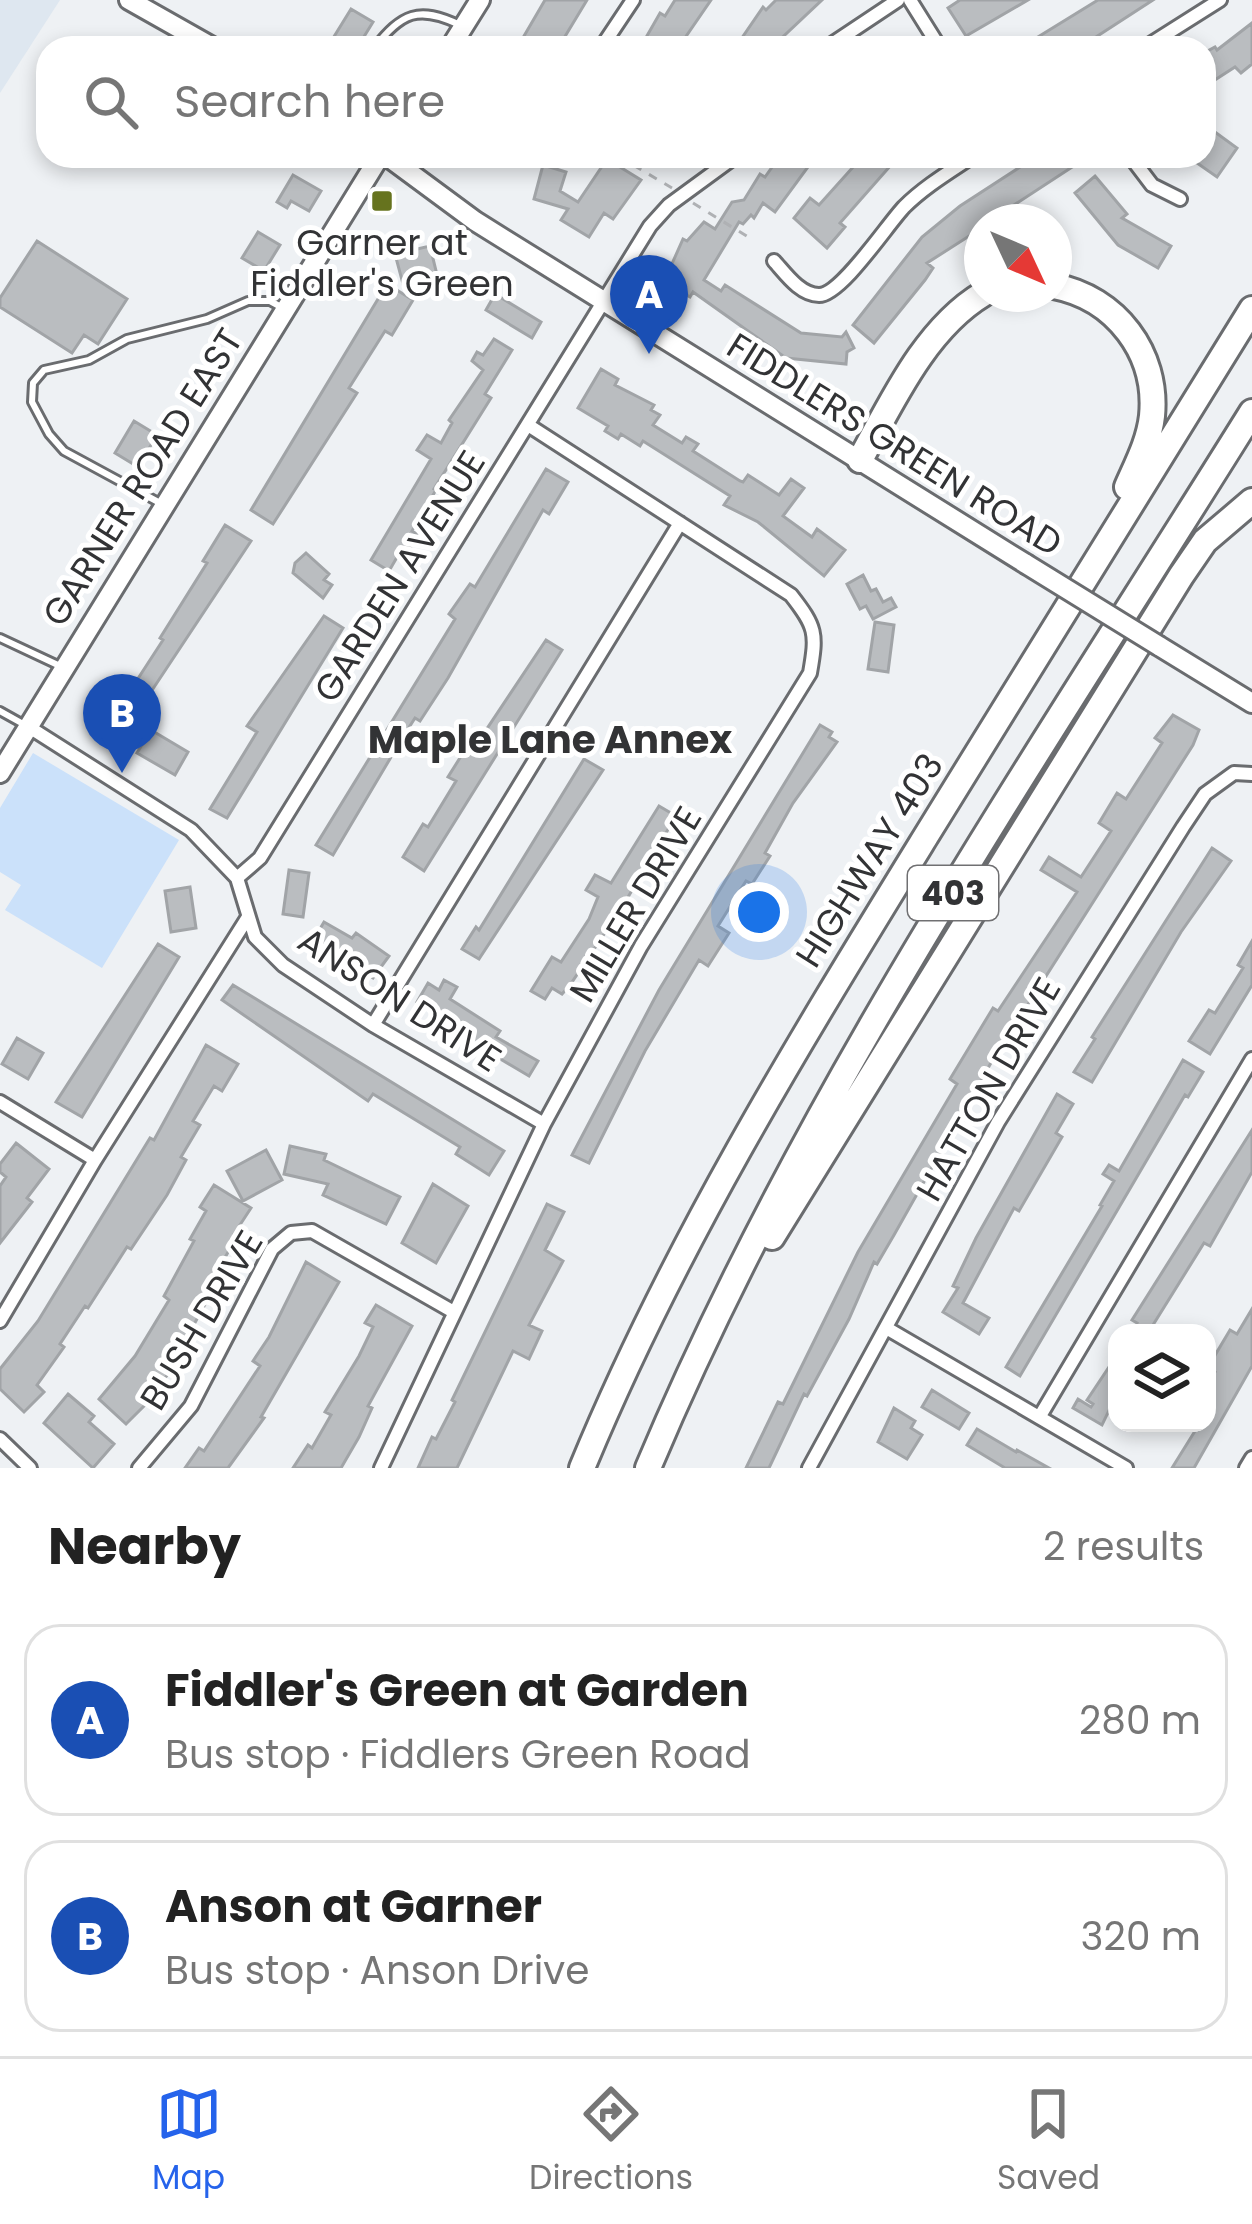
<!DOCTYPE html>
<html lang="en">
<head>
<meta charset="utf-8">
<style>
	:root { --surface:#fff; --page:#f2f2f2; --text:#222; --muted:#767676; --line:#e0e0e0; --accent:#2563eb }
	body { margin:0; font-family:Poppins,sans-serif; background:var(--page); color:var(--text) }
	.controls { position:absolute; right:36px; bottom:36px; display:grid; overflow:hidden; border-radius:24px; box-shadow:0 6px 18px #0003 }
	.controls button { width:108px; height:108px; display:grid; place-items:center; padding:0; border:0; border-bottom:3px solid var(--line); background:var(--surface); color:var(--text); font:60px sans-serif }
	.compass { position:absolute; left:964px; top:204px; width:108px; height:108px; border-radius:50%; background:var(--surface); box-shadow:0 6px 18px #0003; rotate:134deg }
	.you { position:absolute; left:759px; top:912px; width:42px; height:42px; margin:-30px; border:9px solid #fff; border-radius:50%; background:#1a73e8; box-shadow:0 0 0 18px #1a73e833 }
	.badge { display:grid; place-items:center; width:78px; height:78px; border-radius:50%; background:var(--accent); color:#fff; font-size:39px; font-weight:700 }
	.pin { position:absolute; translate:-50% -99px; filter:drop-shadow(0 3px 6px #0008) }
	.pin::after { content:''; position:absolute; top:63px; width:42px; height:36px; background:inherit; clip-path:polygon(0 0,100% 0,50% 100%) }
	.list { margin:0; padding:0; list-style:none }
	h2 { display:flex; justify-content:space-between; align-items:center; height:156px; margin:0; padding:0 48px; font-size:51px }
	h2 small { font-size:39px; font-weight:400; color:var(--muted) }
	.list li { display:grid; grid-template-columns:78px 1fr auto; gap:36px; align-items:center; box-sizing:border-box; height:192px; margin:0 24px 24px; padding:0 24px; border:3px solid var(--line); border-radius:36px }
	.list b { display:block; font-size:45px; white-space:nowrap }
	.list p { margin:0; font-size:39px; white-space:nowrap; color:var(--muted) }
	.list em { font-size:39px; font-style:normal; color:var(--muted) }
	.icon { flex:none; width:66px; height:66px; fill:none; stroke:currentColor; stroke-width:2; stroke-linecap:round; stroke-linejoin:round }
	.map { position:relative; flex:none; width:1252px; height:1468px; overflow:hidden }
	.search { position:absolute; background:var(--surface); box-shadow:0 6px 18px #0003; left:36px; right:36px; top:36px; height:132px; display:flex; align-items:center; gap:30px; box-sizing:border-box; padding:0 42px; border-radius:36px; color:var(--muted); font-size:45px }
	.sheet { height:588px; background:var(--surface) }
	nav { display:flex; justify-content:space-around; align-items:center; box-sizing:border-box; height:168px; border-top:3px solid var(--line); background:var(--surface); font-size:33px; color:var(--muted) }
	nav a { display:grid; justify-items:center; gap:6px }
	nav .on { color:var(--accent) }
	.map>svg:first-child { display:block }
	.built { fill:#dee7f0 }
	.green { fill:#cbe1fa }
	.building { fill:#babdc0; stroke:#a1a4a7; stroke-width:3 }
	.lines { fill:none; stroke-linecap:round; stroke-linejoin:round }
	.service-casing { stroke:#6a6c6f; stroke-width:12 }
	.minor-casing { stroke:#6a6c6f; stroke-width:18 }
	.secondary-casing { stroke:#6a6c6f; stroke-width:24 }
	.motorway-casing { stroke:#6a6c6f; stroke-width:30 }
	.path { stroke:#afb1b4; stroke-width:3; stroke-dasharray:9 9; stroke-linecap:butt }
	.service { stroke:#fff; stroke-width:6 }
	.minor { stroke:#fff; stroke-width:12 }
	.secondary { stroke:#fff; stroke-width:18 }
	.motorway { stroke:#fff; stroke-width:24 }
	.secondary-bridge-casing { stroke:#6a6c6f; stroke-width:24; stroke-linecap:butt }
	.secondary-bridge { stroke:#fff; stroke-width:18 }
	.poi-dot { fill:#66731e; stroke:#fff; stroke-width:4.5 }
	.labels { text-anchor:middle; stroke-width:10; stroke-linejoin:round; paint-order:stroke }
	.shield { fill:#fff; stroke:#707072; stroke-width:3 }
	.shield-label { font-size:33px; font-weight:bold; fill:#323335 }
	.poi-label { font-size:36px; fill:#323335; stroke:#fff }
	.street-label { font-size:36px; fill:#323335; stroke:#fff }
	.neighbourhood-label { font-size:39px; font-weight:bold; fill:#323335; stroke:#fff }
</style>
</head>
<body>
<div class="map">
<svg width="1252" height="1468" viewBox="0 0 1252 1468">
	<rect width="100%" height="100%" fill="#eef1f4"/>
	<path class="built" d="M0 0H60L0 93Z"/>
	<path class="green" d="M33 753 179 840 102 968 5 910 21 885 0 872V808Z"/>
	<path class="building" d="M545 0H587L558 48H517Z
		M675 0H711L678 48H640L660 13 665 16Z
		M776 0H822L771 48H735L763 7 766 10Z
		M960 0H1028L966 36 948 8Z
		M1098 0H1153L1079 48H1020Z
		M351 9 373 22 357 48H327Z
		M1252 23V64L1241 73 1235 67 1204 87V53L1215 47 1217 50Z
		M1204 124 1237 148 1217 177 1187 156H1204Z
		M780 156H816L775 212 763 203 754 218 751 215 743 224 739 222 704 280 721 291 725 285 801 333 842 337 846 332 854 348 847 352 846 364 786 358 693 292 690 297 668 284 672 278 667 275 683 239 687 241 704 222 715 229 732 202 744 200 760 174 765 177Z
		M863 156H899L840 223 845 227 827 248 794 218 810 198 819 205Z
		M1037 156H1089L988 222H982L977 231 927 263 933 268 925 280 874 343 853 325 922 237 960 206Z
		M607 159 641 180 613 219 604 213 589 237 561 220 568 209 534 199 543 165 566 172 560 191 578 202Z
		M293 175 321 191 309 211 291 201 287 208 277 202Z
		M1095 176 1127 214 1122 218 1171 246 1158 268 1118 245 1075 193Z
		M258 232 280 245 264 271 242 258Z
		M37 241 127 299 98 344 84 335 72 353 0 307V298Z
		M430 246 437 275 403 284 395 254Z
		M387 284 413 300 392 335 385 331 349 388 357 393 273 524 251 510Z
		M495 294 541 322 532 338 486 310Z
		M494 339 512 350 485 394 491 398 434 489 436 490 412 531 418 535 409 550 403 547 389 571 371 560 431 459 417 450 427 435 441 443 452 423 449 420 483 370 472 361 477 352 483 355Z
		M601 369 618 379 615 385 654 405 651 410 660 415 653 425 682 443 686 437 698 444 693 451 740 481 743 482 748 475 779 495 791 479 804 488 783 516 812 537 817 529 845 550 824 576 758 522 724 505 730 496 643 441 640 446 621 434 618 439 605 431 608 426 578 408Z
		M134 421 157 435 138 467 115 453Z
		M546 469 568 482 549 514 543 510 448 678 420 721 415 718 403 737 407 739 401 749 397 747 333 855 316 845 455 619 449 614 470 584 475 587Z
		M225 525 251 541 117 743 102 734 163 640 160 638 207 563 203 561Z
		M306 553 329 574 324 580 332 585 323 598 293 573 295 563Z
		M863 575 871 591 876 589 883 602 891 598 896 607 873 619 866 606 860 609 847 584Z
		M324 616 343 628 227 818 210 809 257 732 247 726Z
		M875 622 894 625 888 672 868 669Z
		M546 640 562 650 424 871 403 857 423 824 428 827 456 781 448 777 468 745 474 748Z
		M1173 715 1199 730 1193 745 992 1061 894 1235 877 1264 874 1262 849 1319 807 1396 804 1394 769 1468H746L778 1402 783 1404 858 1252 957 1084 950 1079 993 1008 998 1011 1077 892 1041 870 1049 857 1081 877 1111 831 1099 823 1117 793 1126 799 1162 743 1155 738Z
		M820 725 832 732 829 737 837 742 793 803 765 853 770 856 752 884 746 881 718 926 729 933 708 966 699 960 645 1051 589 1163 572 1155 659 990Z
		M151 730 188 752 175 775 137 753Z
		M584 759 603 770 479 959 462 949 476 927 479 930Z
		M659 806 676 816 621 909 570 985 562 994 552 988 545 999 531 991 552 957 561 962 589 919 598 897 586 890 595 875 611 883Z
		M1212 848 1231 861 1181 932 1092 1082 1074 1072 1095 1039 1092 1037Z
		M289 870 309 873 303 917 283 914Z
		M190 887 196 928 171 932 165 891Z
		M324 922 352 938 356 933 389 956 373 978 314 939Z
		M1252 941V985L1210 1054 1189 1041 1209 1010 1215 1013 1243 968 1238 965Z
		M158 944 179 957 82 1117 56 1102Z
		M444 980 457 987 450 999 500 1031 496 1037 538 1061 529 1076 430 1017 434 1012 417 1002 428 983 439 990Z
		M233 985 504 1151 489 1175 456 1154 460 1147 373 1094 368 1101 222 1000Z
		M17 1038 43 1053 28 1079 2 1064Z
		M206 1045 238 1064 222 1091 214 1086 193 1121 200 1125 181 1157 186 1160 167 1195 131 1249 127 1247 88 1308 85 1306 60 1344 64 1347 37 1385 44 1392 24 1412 0 1389V1369L38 1321 150 1138 154 1140Z
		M1183 1060 1203 1072 1188 1097 1185 1095 1020 1376 1006 1367 1102 1206 1100 1205 1114 1181 1103 1174 1109 1165 1119 1171Z
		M1057 1094 1073 1104 1056 1133 1062 1137 1019 1211 1014 1208 963 1303 989 1318 979 1334 943 1312 958 1288 953 1286 976 1238Z
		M1252 1130V1172L1210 1246 1204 1243 1148 1333H1131L1137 1323 1132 1320Z
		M16 1143 49 1169 27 1198 32 1202 0 1243V1186L6 1177 0 1172V1164Z
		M290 1146 326 1154 324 1160 400 1197 386 1224 323 1195 328 1184 284 1174Z
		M266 1150 282 1180 243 1201 227 1171Z
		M433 1184 468 1206 436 1263 402 1243Z
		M214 1185 251 1208 234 1234 237 1236 222 1263 226 1266 180 1350 183 1352 150 1400 126 1424 99 1399 135 1356 169 1300 164 1296 194 1241 190 1239 206 1211 200 1207Z
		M547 1204 564 1212 545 1250 563 1261 529 1325 542 1331 529 1359 513 1351 457 1468H418L432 1437 436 1439 455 1402 452 1400Z
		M306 1262 339 1282 261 1417 264 1418 228 1468H185L199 1448 204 1451 260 1366 253 1361 269 1337Z
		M376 1305 412 1326 368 1406 372 1408 359 1437 341 1468H293L308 1445 312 1448 331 1415 325 1412 359 1356 373 1327 365 1323Z
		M1252 1309V1366L1194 1468H1172L1200 1423H1207V1386L1215 1372 1210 1369 1214 1357 1230 1330 1237 1334Z
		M1117 1355V1394L1102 1425 1073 1408 1078 1399 1091 1407 1093 1404 1087 1400Z
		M932 1390 969 1413 959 1429 922 1407Z
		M68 1394 94 1416 89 1422 114 1444 93 1468 44 1423Z
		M894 1408 915 1421 911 1428 922 1435 907 1459 878 1442Z
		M977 1429 1016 1452 1017 1450 1049 1468H1005L967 1445Z"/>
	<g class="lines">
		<g class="service-casing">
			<path id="service" d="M374 48C402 13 418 5 460 25
				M160 503 64 451 49 434 32 402 33 383 44 370 89 360 127 339 207 319 248 301H270L281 307
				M0 638 60 666
				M0 711 25 725"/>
		</g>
		<g class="minor-casing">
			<path id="minor" d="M910 0 940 48
				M601 48 633 0
				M826 48 898 0
				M1144 48 1220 0
				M1130 156 1152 185 1180 199
				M774 261C785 273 800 295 819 295 841 295 887 225 904 207 924 187 949 172 973 156
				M29 727 191 830 237 878 255 937 283 965 373 1025 544 1124
				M237 878 260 858 650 226 669 205 736 156
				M373 1025 680 523
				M0 1102 95 1160
				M0 1321 95 1160 248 917
				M888 1329 1126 1468
				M1040 1416 1252 1059
				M0 1439 30 1468
				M139 1468 191 1406 272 1249 291 1233 312 1231 452 1311
				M381 1468 544 1124 641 946 810 673C817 633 816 627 791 595L528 425
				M809 1468 998 1122 1183 827 1205 794 1234 773 1252 774
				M1246 1468 1252 1458"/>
		</g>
		<g class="secondary-casing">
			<path id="secondary" d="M129 0 214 48
				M450 48 480 0
				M387 156 475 221 1026 564
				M1159 646 1252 703
				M0 773 380 156"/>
		</g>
		<g class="motorway-casing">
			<path id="motorway" d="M1054 286C1116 298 1158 353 1152 416 1149 442 1137 464 1127 487
				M860 460C892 402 925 329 983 294
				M772 1237 1181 576 1205 541 1252 501
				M582 1468C674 1245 800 1041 926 836 1035 661 1143 485 1252 309
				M648 1468C805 1094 1038 756 1252 412"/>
		</g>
		<path class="path" d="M618 156 672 188
			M693 203 753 240"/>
		<use href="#service" class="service"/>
		<use href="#minor" class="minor"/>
		<use href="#secondary" class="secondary"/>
		<use href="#motorway" class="motorway"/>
		<g class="secondary-bridge-casing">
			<path id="secondary-bridge" d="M1026 564 1159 646"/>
		</g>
		<use href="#secondary-bridge" class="secondary-bridge"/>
	</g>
	<rect class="poi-dot" x="370" y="189" width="24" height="24" rx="6"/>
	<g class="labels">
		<rect class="shield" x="908" y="866" width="90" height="54" rx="9"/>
		<g class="shield-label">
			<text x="953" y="905">403</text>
		</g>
		<g class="poi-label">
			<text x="382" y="255">Garner at<tspan x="382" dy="41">Fiddler's Green</tspan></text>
		</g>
		<g class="street-label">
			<text transform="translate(895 444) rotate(32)" y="13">FIDDLERS GREEN ROAD</text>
			<text transform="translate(142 477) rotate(-58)" y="13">GARNER ROAD EAST</text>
			<text transform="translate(399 576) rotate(-58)" y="13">GARDEN AVENUE</text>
			<text transform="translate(869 860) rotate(-58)" y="13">HIGHWAY 403</text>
			<text transform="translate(635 904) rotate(-59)" y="13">MILLER DRIVE</text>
			<text transform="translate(400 999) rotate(33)" y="13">ANSON DRIVE</text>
			<text transform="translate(988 1089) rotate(-60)" y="13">HATTON DRIVE</text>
			<text transform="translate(201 1320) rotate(-59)" y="13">BUSH DRIVE</text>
		</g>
		<g class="neighbourhood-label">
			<text x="550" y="753">Maple Lane Annex</text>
		</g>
	</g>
</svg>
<div class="controls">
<button><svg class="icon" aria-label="layers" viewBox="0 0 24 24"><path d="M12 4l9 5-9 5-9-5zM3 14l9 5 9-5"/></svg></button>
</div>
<svg class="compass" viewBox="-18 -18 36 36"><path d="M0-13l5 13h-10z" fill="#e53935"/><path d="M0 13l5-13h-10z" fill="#767676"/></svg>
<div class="you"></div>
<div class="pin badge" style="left:649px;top:354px;background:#1a4fb4">A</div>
<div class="pin badge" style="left:122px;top:773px;background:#1a4fb4">B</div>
<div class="search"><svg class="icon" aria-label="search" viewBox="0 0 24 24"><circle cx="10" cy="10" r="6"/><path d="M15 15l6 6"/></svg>Search here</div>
</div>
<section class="sheet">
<h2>Nearby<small>2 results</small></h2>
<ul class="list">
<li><span class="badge" style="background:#1a4fb4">A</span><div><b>Fiddler's Green at Garden</b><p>Bus stop · Fiddlers Green Road</p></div><em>280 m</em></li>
<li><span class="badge" style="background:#1a4fb4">B</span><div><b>Anson at Garner</b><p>Bus stop · Anson Drive</p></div><em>320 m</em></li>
</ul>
</section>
<nav>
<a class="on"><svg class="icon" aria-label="map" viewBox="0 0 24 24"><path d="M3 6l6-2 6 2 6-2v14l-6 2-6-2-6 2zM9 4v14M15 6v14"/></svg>Map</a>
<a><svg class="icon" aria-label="directions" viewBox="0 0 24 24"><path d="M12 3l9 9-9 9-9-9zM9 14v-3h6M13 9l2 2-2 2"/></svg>Directions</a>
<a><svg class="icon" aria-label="saved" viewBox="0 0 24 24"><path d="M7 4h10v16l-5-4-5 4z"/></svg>Saved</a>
</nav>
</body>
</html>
